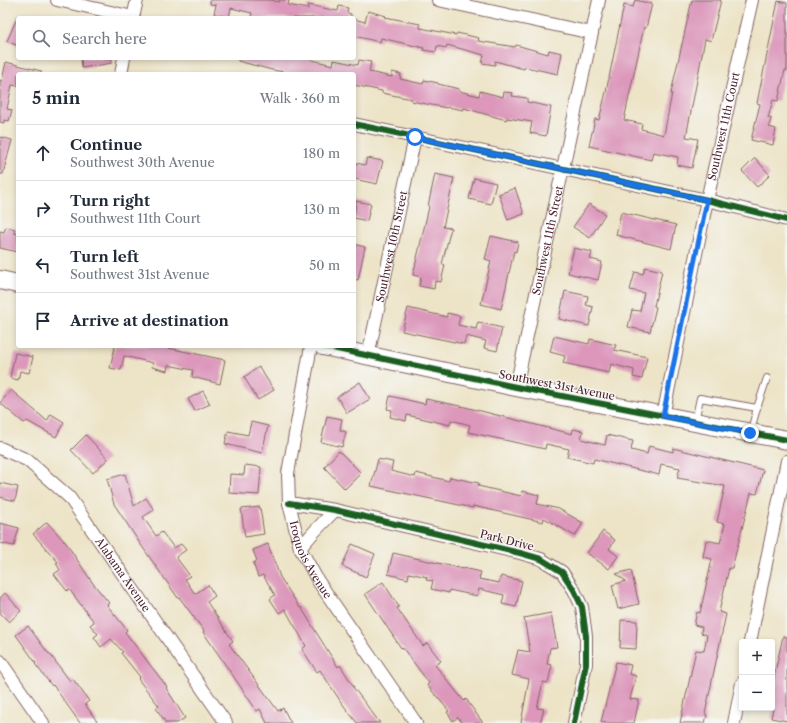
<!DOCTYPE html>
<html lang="en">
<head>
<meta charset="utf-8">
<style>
	:root { --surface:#fff; --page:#f6f6f7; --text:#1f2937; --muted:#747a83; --line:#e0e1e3 }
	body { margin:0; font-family:"Libre Caslon Text",serif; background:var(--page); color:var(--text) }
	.controls { position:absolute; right:12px; bottom:12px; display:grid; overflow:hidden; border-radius:4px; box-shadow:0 2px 6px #0003 }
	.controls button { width:36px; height:36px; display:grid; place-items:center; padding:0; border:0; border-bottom:1px solid var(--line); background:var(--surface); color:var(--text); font:20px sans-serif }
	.stop { position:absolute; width:12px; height:12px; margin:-9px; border:3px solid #1a73e8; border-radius:50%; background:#fff }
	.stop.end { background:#1a73e8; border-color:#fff; box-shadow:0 1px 4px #0008 }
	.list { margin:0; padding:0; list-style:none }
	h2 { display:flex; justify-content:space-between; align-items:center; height:52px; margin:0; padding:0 16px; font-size:17px }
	h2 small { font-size:13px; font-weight:400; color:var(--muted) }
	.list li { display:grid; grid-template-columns:26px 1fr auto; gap:12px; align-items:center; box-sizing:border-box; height:56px; padding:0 16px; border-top:1px solid var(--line) }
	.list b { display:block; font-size:15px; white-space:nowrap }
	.list p { margin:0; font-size:13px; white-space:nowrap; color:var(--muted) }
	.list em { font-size:13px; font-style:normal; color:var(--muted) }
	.icon { flex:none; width:22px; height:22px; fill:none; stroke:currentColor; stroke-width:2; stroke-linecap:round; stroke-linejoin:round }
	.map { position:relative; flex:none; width:787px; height:723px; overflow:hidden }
	.search { position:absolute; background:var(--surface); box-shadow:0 2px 6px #0003; left:16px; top:16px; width:340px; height:44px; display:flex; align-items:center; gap:10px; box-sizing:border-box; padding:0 14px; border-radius:4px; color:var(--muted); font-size:15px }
	.panel { position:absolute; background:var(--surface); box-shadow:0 2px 6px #0003; left:16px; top:72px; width:340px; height:276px; border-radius:4px }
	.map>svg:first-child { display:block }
	.building { fill:#dc97bb }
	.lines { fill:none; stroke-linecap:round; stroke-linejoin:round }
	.lane-casing { stroke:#836462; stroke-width:8 }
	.street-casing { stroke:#836462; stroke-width:14 }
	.secondary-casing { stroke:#836462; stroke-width:20 }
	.lane { stroke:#fff; stroke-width:6 }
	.street { stroke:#fff; stroke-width:12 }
	.secondary { stroke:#fff; stroke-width:18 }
	.cycleway-casing { stroke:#f6f6f2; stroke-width:8 }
	.cycleway { stroke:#1b5e20; stroke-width:6 }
	.route { stroke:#1a73e8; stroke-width:5 }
	.labels { text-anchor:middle; stroke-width:3; stroke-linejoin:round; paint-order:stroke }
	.street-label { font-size:11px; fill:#4a1f2b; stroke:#f6f6f2 }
</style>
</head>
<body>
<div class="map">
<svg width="787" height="723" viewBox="0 0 787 723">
	<rect width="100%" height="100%" fill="#f6f6f2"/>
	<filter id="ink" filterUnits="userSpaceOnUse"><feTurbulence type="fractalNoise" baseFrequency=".025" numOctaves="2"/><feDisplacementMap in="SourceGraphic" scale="8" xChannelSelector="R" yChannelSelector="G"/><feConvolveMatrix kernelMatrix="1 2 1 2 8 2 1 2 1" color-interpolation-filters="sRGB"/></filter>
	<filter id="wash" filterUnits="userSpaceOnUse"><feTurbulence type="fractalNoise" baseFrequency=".012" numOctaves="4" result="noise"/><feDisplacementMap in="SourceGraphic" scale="16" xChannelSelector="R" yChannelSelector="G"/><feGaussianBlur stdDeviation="0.9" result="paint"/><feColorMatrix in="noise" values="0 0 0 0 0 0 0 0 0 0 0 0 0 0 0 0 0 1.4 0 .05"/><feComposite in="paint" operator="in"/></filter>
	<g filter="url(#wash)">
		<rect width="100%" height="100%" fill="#ede4c8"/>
		<g id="blocks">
			<path class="building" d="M210 0H271L279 2V0H289L288 5 308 9V5L338 11 339 6 348 8 347 13 351 14V18H251L252 13 231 8 229 17 214 14 216 5 210 4Z
				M635 0 652 4 646 28 644 27 624 120 642 124 641 129 664 135 672 93H671L692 0H721L711 41 705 39 686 137 698 139 692 168 677 165 678 157 653 152 651 160 589 146 595 119 599 120 606 92 624 5 633 7Z
				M778 1 787 3V71L785 70 778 101 773 100 768 118H771L769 127 776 129 773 145 751 140 760 104 757 103Z
				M368 11 386 16 385 17 420 24V28L456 35 457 33 479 38 478 41 515 47 516 45 548 54 549 50 562 53 558 74 525 67 524 69 495 61V65L482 63 484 55 447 45 446 48 437 46 436 52 423 50 424 48 381 38 380 42 354 36V19L365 22Z
				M18 16V46L7 41Z
				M81 58H111L112 63 82 68Z
				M238 58H312V60L333 65 334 60 358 65 359 60 371 62 369 72 392 77V72L401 74 400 79 423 84 424 80 438 83V84L459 89V91L479 96 480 91 503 97 504 92 513 93 512 96 527 98V102L551 107 546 136 530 133 532 122 507 118 506 120 464 108 463 110 448 107 447 108 411 101 412 99 382 93V91L354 85V74H297L272 70 238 61Z
				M6 62 41 71V74H18V86L12 85 7 109 12 110 9 121 4 120V123L0 122V80L2 81Z
				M0 137 12 140 3 174H0Z
				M367 158 383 161 377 184 354 179 356 163 365 165Z
				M755 158 770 175 757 187 742 171Z
				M435 174 454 178 443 227 451 228 442 264 445 265 441 282 435 281 434 289 419 286 421 277 413 275 429 207 428 206Z
				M474 178 496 183 491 204 469 199Z
				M515 188 524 214 508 220 499 194Z
				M356 201 371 204 367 221 354 218Z
				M589 204 605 214 590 238 573 227Z
				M621 212 676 225 671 249 616 235Z
				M6 227 15 229 14 233 18 234V252L0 248V231L4 232Z
				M491 236 518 242 516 252 514 251 501 309 481 304 491 261 485 259Z
				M354 244 365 247 358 280 354 279Z
				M574 248 592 252 590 259 602 262 598 280 568 273Z
				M645 267 662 271 654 306 656 307 650 332 628 327 632 310 640 311 644 293 630 290 635 272 643 274Z
				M565 291 588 296 586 305 593 307 589 326 559 319Z
				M408 308 447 317V313L460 316 458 325 476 329 478 322 502 328 497 351 484 348 486 341 466 336 464 344 402 331Z
				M554 336 589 344 590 339 616 345 614 350 647 357 642 379 633 377 634 370 611 364 609 373 563 363 565 356 550 352Z
				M115 346H159L225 360 220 384 192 377 193 370 168 365 167 371 152 367 153 363 124 356 121 370 110 368Z
				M15 353 33 357 29 373 20 371 18 380 10 378Z
				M259 367 274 390 258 400 244 377Z
				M360 382 370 399 347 413 337 397Z
				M11 390 47 421 51 414 64 422 56 437 27 421 24 423 0 403Z
				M203 391 210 404 195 411 188 399Z
				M390 396 425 404 426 399 465 407 572 434 573 429 583 431 581 439 605 445 607 435 633 441 631 450 647 454 649 446 673 452V448L763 470 757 494 751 493 732 568H729L719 612 726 614 705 714 707 715 705 723H680L696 650 704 651 707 635 701 633 702 627 694 625 697 612 700 613 712 559 703 557 706 540 720 543 725 524 717 522 725 486 677 478 680 468 661 464 659 475 594 459 593 463 567 457 569 449 546 444 545 449 468 432 470 425 451 420 450 425 407 415 406 421 390 417 392 410 387 409Z
				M327 416 342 419 340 430 346 432 342 447 321 442Z
				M251 422 268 426 262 453 225 444 228 431 248 435Z
				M86 435 108 459 93 473 71 450Z
				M339 451 361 473 345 489 324 467Z
				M378 459 393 462 391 471 415 477 416 473 449 481 450 477 479 483 478 486 521 496 522 491 539 495 537 504 559 509 583 523 575 536 544 518 543 522 473 506V508L371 486Z
				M245 465 261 467 259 495 229 493 230 474 244 475Z
				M125 474 134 506 146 498 154 510 143 517 156 536 162 532 174 548 181 544 186 550 176 557 190 576 185 579 195 594 208 585 215 596 207 602 233 641 229 644 278 711 283 708 291 723H267L260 709 257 711 203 632 204 631 179 597 178 598 141 545 114 504 107 479Z
				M0 483 18 487 15 501 0 497Z
				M260 507 264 534 245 537 241 509Z
				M47 522 66 543 92 582 109 603 107 605 127 630 125 632 167 687 166 688 185 718 177 723H166L156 708 159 706 138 679 140 677 121 653 123 652 111 639 101 647 94 637 98 634 90 625 94 622 69 589 67 591 54 574 60 570 56 563 58 562 33 534Z
				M0 523 19 528 14 546 0 543Z
				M603 531 615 540 609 549 618 556 609 569 587 553Z
				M268 544 280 577 300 608 301 607 316 632 338 667 340 665 354 687H353L380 723H357L341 702 320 670 317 672 302 649 306 646 285 609 279 613 270 599 275 595 263 575 258 577 253 563 257 561 253 550Z
				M352 544 375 554 366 577 342 566Z
				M393 553 464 569V568L481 572 479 579 499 583 501 576 522 581 516 607 502 604 504 595 479 589 477 596 449 590V593L431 589 433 581 426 580 427 577 409 573 408 579 388 574Z
				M631 570 639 604 618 609 612 585 626 581 616 574Z
				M383 582 399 607 397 608 423 646 427 643 441 661 435 665 464 701 466 699 483 723H462L458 717 453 721 447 712 449 711 427 685 429 683 402 647 401 648 365 594Z
				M5 593 21 611 9 622 0 613V598Z
				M551 613 557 647 550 648 547 664 552 665 548 683 543 682 537 708 544 709 540 723H521L529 679 512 675 518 650 530 652 524 618Z
				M621 620 637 621 636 649 620 648Z
				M28 626 48 653H49L70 681 73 679 89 701 85 704 98 723H80L53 685 52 686 35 664 36 663 16 635Z
				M783 636 787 637V721L771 718 773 709H772V686Z
				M616 662 631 665 629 674 636 676 630 699 639 700 634 723H607L601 722Z"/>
		</g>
	</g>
	<g filter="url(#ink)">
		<use href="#blocks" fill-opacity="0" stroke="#836462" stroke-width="1"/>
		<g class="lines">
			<g class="lane-casing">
				<path id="lane" d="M757 408 767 378
					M695 421 700 398 757 408 751 430"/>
			</g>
			<g class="street-casing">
				<g id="street">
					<path d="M57 0 133 17"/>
					<path d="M438 0 592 33"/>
					<path d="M133 18 137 0"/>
					<path d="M121 74 124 58"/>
					<path d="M354 124 707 200 787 220"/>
					<path id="s1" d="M311 346 288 473 289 503 300 548 318 581 416 723"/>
					<path id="s2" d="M368 356 415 137"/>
					<path id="s3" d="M516 387 599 0"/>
					<path id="s4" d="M663 416 707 200 752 0"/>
					<path id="s5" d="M0 448 27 460 69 497 226 723"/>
					<path d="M289 503 335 510 520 553 541 559 562 572 574 590 582 607 586 636V664L574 723"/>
					<path d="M300 548 314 532 335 510"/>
					<path d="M750 642 787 461"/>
					<path d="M0 661 43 723"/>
					<path d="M734 723 742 683"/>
				</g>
			</g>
			<g class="secondary-casing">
				<path id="secondary" d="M0 280 18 284
					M323 346 516 387 787 440"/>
			</g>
			<use href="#lane" class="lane"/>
			<use href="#street" class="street"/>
			<use href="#secondary" class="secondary"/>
			<g class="cycleway-casing">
				<path id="cycleway" d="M354 124 707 200 787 220
					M323 346 516 387 787 440
					M289 503 335 510 520 553 541 559 562 572 574 590 582 607 586 636V664L574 723"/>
			</g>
			<use href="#cycleway" class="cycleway"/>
		</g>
	</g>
	<g class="lines" filter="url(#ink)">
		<path class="route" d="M415 137 707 200 663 416 750 433"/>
	</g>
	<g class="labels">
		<g class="street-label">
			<text dy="4" stroke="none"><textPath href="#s4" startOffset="296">Southwest 11th Court</textPath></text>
			<text dy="4" stroke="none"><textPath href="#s3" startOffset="150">Southwest 11th Street</textPath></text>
			<text dy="4" stroke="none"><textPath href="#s2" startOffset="112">Southwest 10th Street</textPath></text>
			<text transform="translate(557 385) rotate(11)" y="4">Southwest 31st Avenue</text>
			<text transform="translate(507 540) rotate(14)" y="4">Park Drive</text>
			<text dy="4" stroke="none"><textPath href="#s1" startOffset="220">Iroquois Avenue</textPath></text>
			<text dy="4" stroke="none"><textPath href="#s5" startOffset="180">Alabama Avenue</textPath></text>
		</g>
	</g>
</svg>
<div class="controls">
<button>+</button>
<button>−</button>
</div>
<div class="stop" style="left:415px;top:137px"></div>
<div class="stop end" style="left:750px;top:433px"></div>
<div class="search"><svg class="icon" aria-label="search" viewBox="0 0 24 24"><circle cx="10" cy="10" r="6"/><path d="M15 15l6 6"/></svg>Search here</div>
<section class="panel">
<h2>5 min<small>Walk · 360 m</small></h2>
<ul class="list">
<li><svg class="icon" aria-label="ahead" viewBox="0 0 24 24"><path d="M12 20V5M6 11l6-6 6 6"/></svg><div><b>Continue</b><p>Southwest 30th Avenue</p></div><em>180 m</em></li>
<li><svg class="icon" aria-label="right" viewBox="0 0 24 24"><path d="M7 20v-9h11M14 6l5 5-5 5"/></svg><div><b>Turn right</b><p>Southwest 11th Court</p></div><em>130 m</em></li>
<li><svg class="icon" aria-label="left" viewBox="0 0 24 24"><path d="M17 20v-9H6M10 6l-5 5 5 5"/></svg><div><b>Turn left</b><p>Southwest 31st Avenue</p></div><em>50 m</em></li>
<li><svg class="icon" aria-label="arrive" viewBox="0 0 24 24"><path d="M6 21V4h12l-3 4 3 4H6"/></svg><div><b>Arrive at destination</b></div></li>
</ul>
</section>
</div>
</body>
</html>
